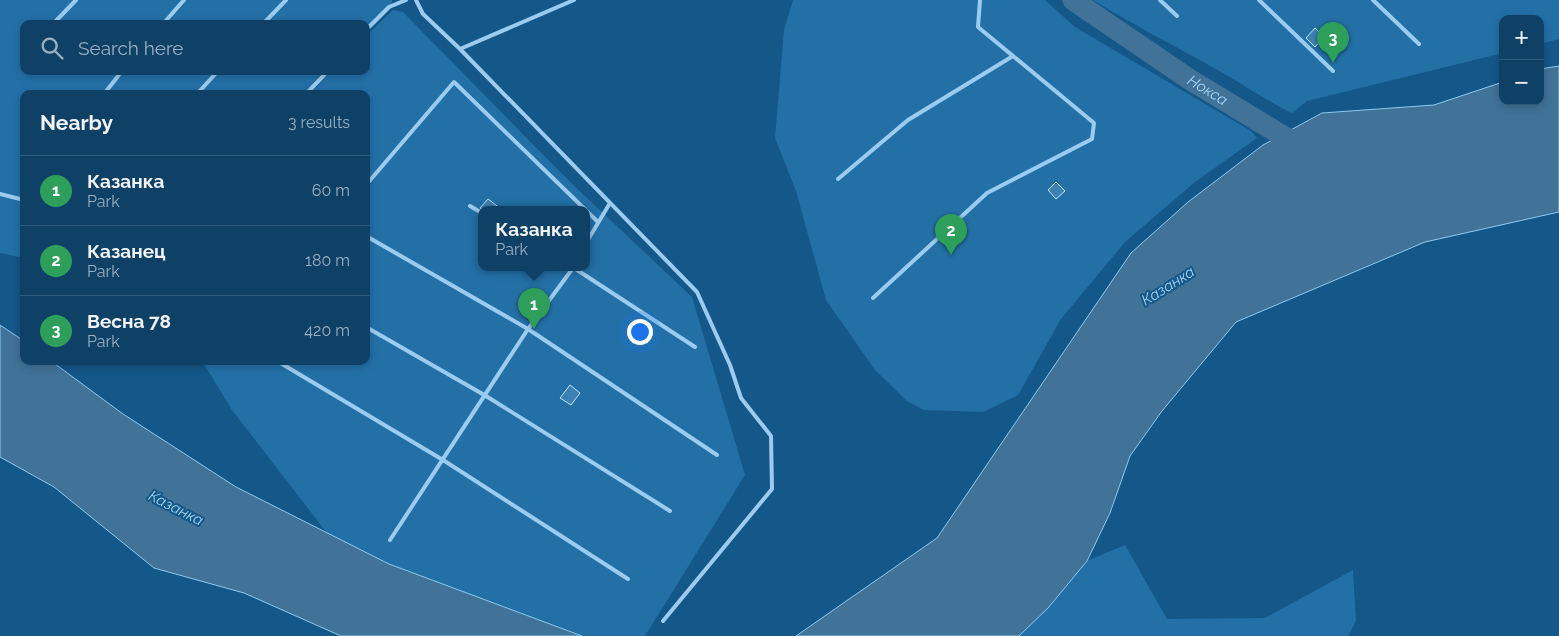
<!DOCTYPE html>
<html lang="en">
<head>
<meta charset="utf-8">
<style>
	:root { --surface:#0f4167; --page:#18486d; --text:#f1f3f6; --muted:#9bafc0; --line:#2f5a7b; --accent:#e797bd }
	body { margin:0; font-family:Raleway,sans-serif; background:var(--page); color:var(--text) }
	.controls { position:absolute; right:15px; top:15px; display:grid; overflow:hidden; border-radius:10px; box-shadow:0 2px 8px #0003 }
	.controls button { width:45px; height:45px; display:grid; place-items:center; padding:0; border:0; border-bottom:1px solid var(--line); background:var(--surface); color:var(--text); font:25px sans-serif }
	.you { position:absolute; left:639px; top:331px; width:18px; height:18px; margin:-12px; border:4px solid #fff; border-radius:50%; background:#1a73e8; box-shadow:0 0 0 8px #1a73e833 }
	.badge { display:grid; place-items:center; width:32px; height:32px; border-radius:50%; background:var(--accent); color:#fff; font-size:16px; font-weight:700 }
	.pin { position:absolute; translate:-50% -41px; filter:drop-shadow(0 1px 2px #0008) }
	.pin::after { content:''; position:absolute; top:26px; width:18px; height:15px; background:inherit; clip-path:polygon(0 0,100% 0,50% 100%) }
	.popup { position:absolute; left:478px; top:206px; width:112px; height:65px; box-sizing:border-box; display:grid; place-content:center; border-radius:10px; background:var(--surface); filter:drop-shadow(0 1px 4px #0005); font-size:16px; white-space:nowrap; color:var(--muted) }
	.popup b { font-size:19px; color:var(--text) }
	.popup::after { content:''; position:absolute; left:50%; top:100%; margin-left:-10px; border:10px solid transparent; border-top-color:var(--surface) }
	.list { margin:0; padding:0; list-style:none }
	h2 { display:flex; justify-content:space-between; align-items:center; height:65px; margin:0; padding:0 20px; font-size:21px }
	h2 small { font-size:16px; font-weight:400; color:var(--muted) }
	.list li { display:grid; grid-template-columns:32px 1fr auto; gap:15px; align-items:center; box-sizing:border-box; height:70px; padding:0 20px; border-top:1px solid var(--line) }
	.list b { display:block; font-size:19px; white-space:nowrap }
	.list p { margin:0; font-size:16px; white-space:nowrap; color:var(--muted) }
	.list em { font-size:16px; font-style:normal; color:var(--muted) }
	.icon { flex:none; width:28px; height:28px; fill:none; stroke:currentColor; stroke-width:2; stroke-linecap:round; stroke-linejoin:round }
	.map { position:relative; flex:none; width:1559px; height:636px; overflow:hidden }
	.search { position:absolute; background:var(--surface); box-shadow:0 2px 8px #0003; left:20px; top:20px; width:350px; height:55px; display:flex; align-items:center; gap:12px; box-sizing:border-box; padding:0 18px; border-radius:10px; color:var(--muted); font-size:19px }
	.panel { position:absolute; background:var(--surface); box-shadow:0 2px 8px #0003; left:20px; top:90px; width:350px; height:275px; border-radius:10px }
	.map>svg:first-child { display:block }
	.green { fill:#2370a7; fill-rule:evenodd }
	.water { fill:#417297; stroke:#8dcaf2 }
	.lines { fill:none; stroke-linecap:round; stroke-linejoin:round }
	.river { stroke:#417297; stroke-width:21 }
	.building { fill:#3d81b2; stroke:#c1e3fb }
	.service { stroke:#9bccef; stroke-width:4 }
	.labels { text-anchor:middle; stroke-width:4; stroke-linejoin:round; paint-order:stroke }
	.water-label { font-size:15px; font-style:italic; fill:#a7d6f7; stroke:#145789 }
</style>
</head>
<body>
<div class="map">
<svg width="1559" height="636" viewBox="0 0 1559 636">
	<rect width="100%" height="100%" fill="#145789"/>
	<path class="green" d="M0 0H392V3L366 30V24H24V71H325L303 94H24V258L0 253Z
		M793 0H1045L1075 27 1251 131 1257 138 1195 182 1125 242 1061 319 1018 395 983 412 924 410 907 401 875 370 826 300 796 191 775 138 784 30Z
		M1093 0H1559V39L1540 44V19H1503V53L1307 101 1292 113C1268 102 1246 86 1223 73 1179 48 1135 26 1093 0Z
		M393 10 403 12 568 180 692 297 745 475 645 636H582L389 564 327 533 232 410 202 361H366V94H310L332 71H366V36ZM482 210H586V268H482Z
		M1125 545 1167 619 1265 618 1353 570 1356 621 1348 636H1019L1048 608 1087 561Z"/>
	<path class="water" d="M1559 66V212L1425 242 1236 322 1162 411 1130 456 1110 513 1087 561 1048 608 1019 636H796L937 538 1131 253 1188 202 1263 145 1322 113 1434 105 1503 82V101H1540V69Z
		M0 325 24 341V361H51L123 414 236 487 389 564 582 636H341L244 593 154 568 54 487 0 457Z"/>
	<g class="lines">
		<path class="river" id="s1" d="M1073 0 1189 79 1306 150"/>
	</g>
	<path class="building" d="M1315 28 1324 37 1315 47 1306 38Z
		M1056 182 1065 191 1056 199 1048 190Z
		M488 199 501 209 500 210H483L480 208Z
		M570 385 580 393 571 405 560 398Z"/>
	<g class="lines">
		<path class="service" d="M416 0 423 14 460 49 574 0
			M1160 0 1177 16
			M1259 0 1333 71
			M1373 0 1419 44
			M53 24 76 0
			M163 24 184 0
			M263 24 286 0
			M366 30 389 7 406 0
			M460 49 697 292 730 365 741 398 771 436 772 489 663 621
			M22 56 24 55
			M104 94 122 71
			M197 94 218 71
			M306 94 328 71
			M838 179 908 120 1013 56
			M366 185 454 82 598 222
			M0 194 24 200
			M470 206 482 213
			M366 236 528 329 717 455
			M586 243 610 203
			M574 268 695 347
			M873 298 987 193 1092 139 1094 123 978 27 980 0
			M366 327 486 396 670 511
			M277 361 443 460 628 579
			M390 540 528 329 573 268"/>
	</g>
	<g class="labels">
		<g class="water-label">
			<text dy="5" stroke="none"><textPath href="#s1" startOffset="162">Нокса</textPath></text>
			<text transform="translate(1168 286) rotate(-32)" y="5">Казанка</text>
			<text transform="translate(176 508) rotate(27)" y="5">Казанка</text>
		</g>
	</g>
</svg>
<div class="controls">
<button>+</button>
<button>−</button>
</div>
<div class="you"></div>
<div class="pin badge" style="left:534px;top:329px;background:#2e9e5b">1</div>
<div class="popup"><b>Казанка</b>Park</div>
<div class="pin badge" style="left:951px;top:255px;background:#2e9e5b">2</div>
<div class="pin badge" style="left:1333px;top:63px;background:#2e9e5b">3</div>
<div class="search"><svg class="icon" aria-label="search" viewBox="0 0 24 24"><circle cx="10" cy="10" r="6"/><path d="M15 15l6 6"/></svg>Search here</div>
<section class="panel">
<h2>Nearby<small>3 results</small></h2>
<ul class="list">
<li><span class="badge" style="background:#2e9e5b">1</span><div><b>Казанка</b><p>Park</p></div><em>60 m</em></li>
<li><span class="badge" style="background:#2e9e5b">2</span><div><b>Казанец</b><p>Park</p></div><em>180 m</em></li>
<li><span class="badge" style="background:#2e9e5b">3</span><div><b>Весна 78</b><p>Park</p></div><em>420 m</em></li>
</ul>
</section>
</div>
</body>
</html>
